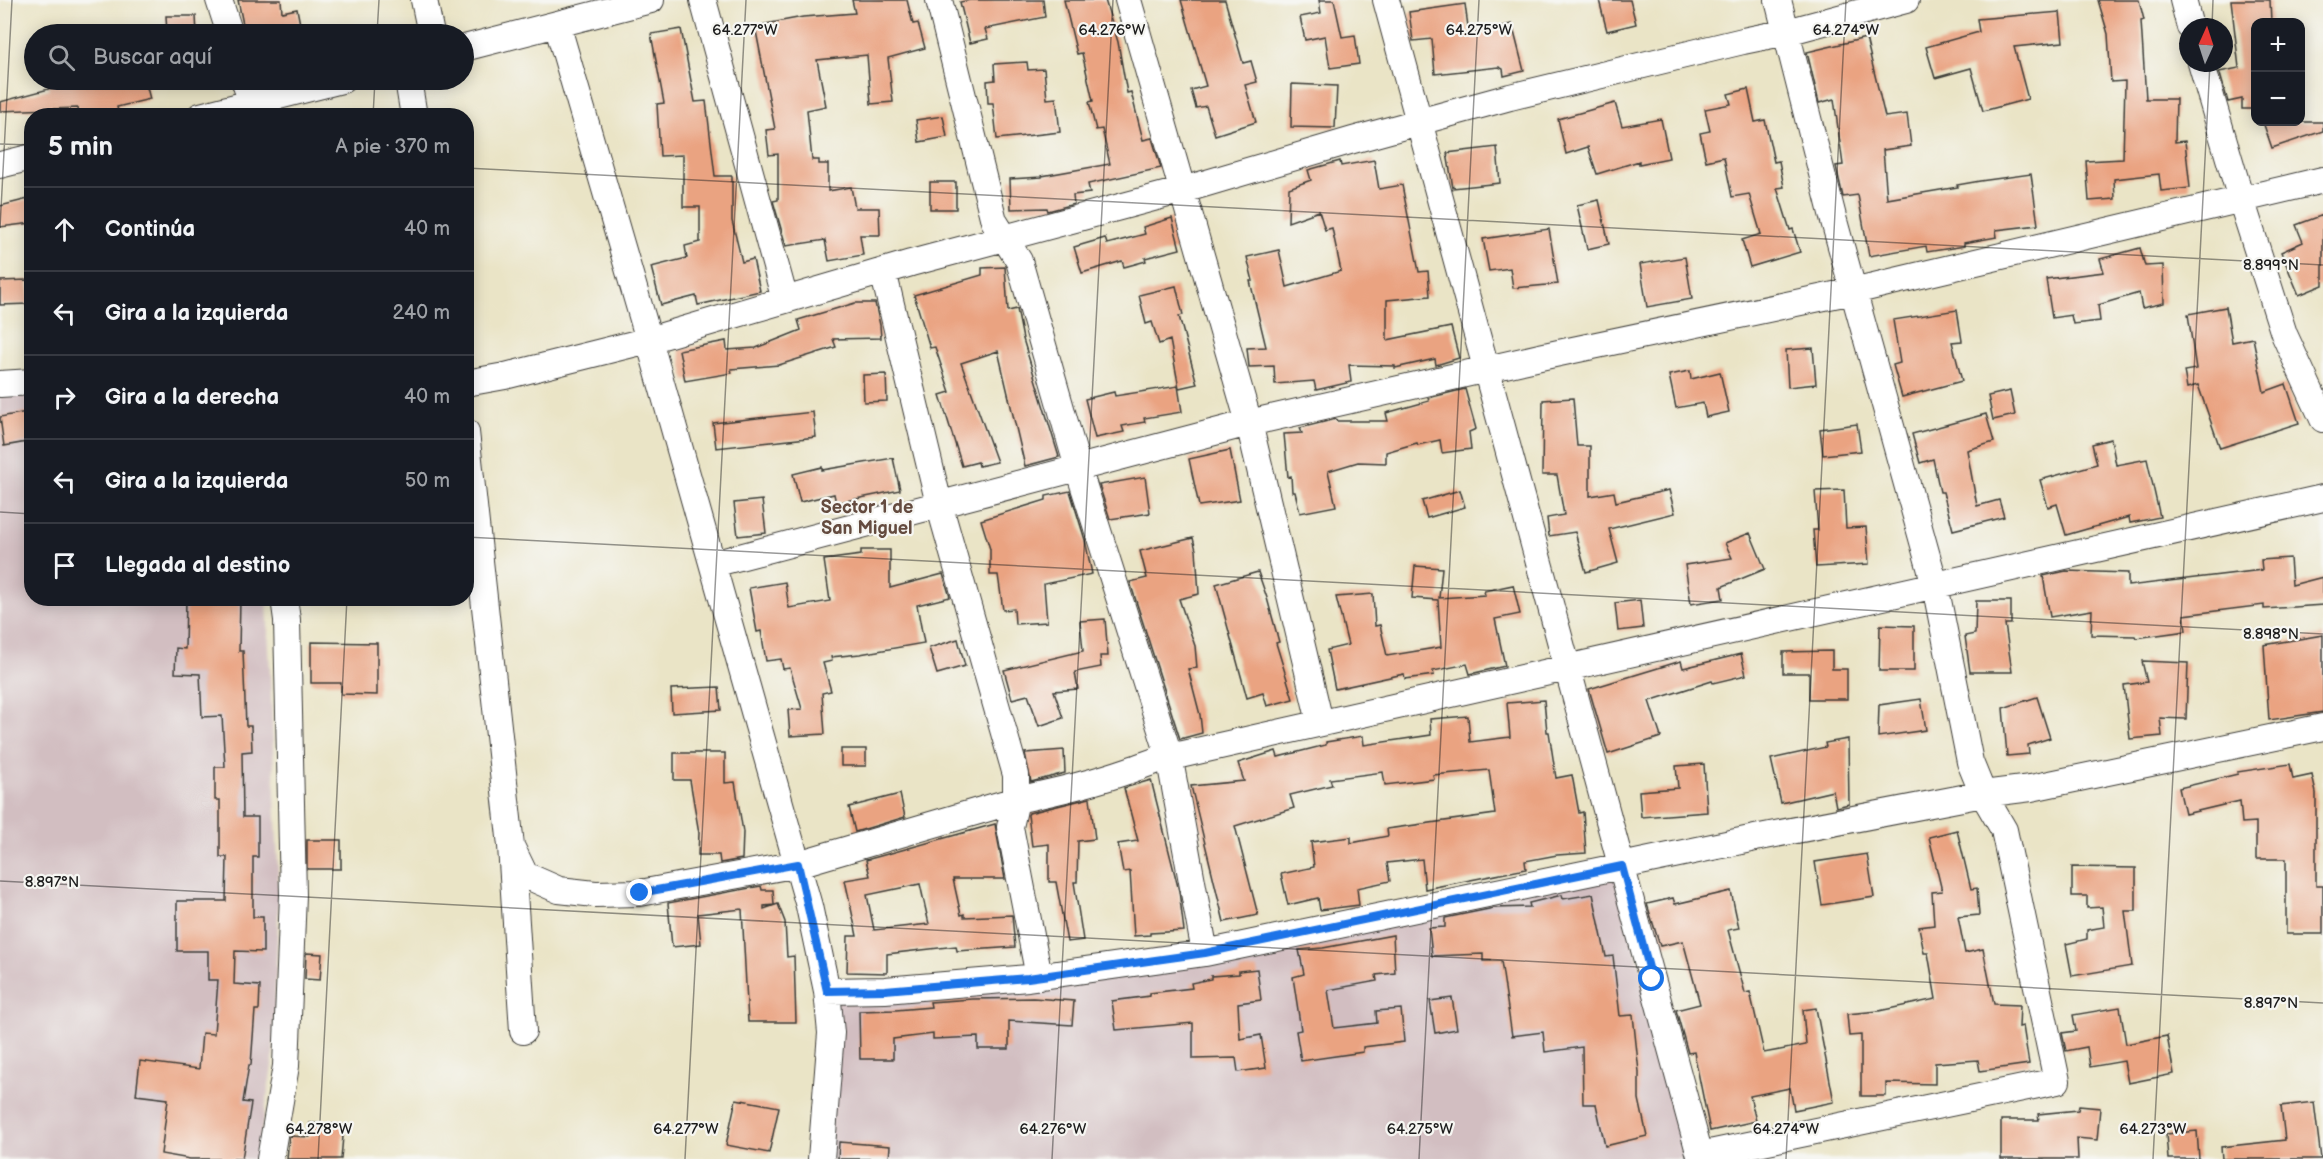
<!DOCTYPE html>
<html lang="es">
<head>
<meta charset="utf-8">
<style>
	:root { --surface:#171b24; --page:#242831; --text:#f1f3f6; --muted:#9ea1a6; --line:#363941 }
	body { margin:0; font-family:"Balsamiq Sans",sans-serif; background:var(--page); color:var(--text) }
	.controls { position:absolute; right:18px; top:18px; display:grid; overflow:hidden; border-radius:12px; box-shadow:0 3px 15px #0003 }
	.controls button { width:54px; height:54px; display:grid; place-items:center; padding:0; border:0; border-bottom:2px solid var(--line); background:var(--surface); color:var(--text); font:30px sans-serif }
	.compass { position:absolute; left:2179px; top:18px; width:54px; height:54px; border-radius:50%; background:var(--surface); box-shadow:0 3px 15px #0003; rotate:3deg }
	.stop { position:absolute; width:18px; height:18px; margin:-14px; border:4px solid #1a73e8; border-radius:50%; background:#fff }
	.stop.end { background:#1a73e8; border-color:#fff; box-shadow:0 2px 6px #0008 }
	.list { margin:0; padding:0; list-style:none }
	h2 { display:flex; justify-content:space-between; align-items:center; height:78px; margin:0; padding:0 24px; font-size:26px }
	h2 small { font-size:20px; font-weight:400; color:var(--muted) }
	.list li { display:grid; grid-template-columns:39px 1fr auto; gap:18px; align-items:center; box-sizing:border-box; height:84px; padding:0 24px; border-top:2px solid var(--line) }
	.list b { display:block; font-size:22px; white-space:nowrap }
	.list em { font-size:20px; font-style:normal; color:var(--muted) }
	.icon { flex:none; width:33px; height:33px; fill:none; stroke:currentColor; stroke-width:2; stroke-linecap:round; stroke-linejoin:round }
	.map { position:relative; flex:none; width:2323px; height:1159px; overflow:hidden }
	.search { position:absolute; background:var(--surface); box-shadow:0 3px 15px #0003; left:24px; top:24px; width:450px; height:66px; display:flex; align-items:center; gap:15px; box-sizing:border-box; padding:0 21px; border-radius:33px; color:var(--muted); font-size:22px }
	.panel { position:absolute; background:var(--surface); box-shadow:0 3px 15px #0003; left:24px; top:108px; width:450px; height:498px; border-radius:24px }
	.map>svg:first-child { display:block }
	.industrial { fill:#d2bec1 }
	.building { fill:#eaa381; fill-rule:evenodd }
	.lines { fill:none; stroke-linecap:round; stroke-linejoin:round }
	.street-casing { stroke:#3b3a36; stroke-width:28 }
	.street { stroke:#fff; stroke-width:26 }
	.route { stroke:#1a73e8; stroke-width:8 }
	.ticks { fill:none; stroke:#1c1c1c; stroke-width:1.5; stroke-opacity:0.45 }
	.labels { text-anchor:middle; stroke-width:4.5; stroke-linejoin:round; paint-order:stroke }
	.neighbourhood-label { font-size:18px; font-weight:bold; fill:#644b3f; stroke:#f6f6f2 }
	.ticks-label { font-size:15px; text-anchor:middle; fill:#1c1c1c; stroke:#f6f6f2; stroke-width:4.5; stroke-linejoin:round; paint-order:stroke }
</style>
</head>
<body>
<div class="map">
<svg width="2323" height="1159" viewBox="0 0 2323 1159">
	<rect width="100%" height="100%" fill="#f6f6f2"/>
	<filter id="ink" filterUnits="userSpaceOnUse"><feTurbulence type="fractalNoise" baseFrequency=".0167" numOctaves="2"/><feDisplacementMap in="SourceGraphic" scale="12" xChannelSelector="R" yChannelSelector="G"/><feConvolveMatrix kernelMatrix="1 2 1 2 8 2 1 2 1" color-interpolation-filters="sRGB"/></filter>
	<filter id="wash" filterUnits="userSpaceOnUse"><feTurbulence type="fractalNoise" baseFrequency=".008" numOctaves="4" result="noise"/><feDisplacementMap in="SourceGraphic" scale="24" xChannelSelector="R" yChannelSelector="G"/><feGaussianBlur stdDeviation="1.35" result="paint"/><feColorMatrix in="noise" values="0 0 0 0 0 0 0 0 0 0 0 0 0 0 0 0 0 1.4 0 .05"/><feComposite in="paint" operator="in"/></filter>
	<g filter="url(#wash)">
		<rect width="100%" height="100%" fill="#eae4c6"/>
		<path class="industrial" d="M31 391 32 598 267 599 279 892 273 1060 257 1159H0V395Z
			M1616 873 1690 1159H828L837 997 888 995Z"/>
		<g id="blocks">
			<path class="building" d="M238 0H281L282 12 297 9 302 34H245Z
				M852 0H907L913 24 918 23 925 48 888 58 893 102 871 104 867 55 817 60 826 106 807 110 812 160H819V164H828V191L851 187 855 208H879L880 235H860L863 255 829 261 825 240 786 246 773 201 778 200V154L769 155 766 130 775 129 755 26 803 17 855 13Z
				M970 0H1043L1045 17 985 29 988 39 970 43 960 2Z
				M1064 0H1105L1118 42 1127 93 1131 92 1143 140 1152 138 1161 168 1088 184 1090 193 1073 195 1074 204 1048 211 1047 208 1011 209 1010 179 1042 177V176L1110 164 1102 129 1096 130 1089 102 1093 101 1082 53 1077 54Z
				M1181 0H1225L1243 63 1251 61 1257 82 1245 85 1256 122 1215 135 1206 106 1196 108 1191 90 1206 86Z
				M1319 0H1334L1342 37 1355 35 1359 64 1330 68 1325 36 1305 40 1300 17 1321 13Z
				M1599 0H1630L1636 24 1607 31Z
				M2098 0H2139L2144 20 2141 21 2146 99H2176L2175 142 2185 141 2190 188 2161 191 2159 174 2114 179 2115 199 2089 201 2086 161 2123 159 2125 81 2111 82 2108 34Z
				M2231 0H2270L2271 22H2256V109H2242V99L2228 102 2220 74 2219 72 2239 68Z
				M1465 4 1469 34 1512 24 1524 71 1504 76 1503 69 1499 67 1435 74 1432 39 1413 41 1409 12Z
				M2060 12 2063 42 2014 47 2028 99 1983 111 1971 68 1935 78 1926 47 1979 32 1977 19Z
				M166 16H196L197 34H167Z
				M681 29 695 102 706 101 715 176H732V221L742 262 753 259 760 291 698 305 696 296 661 305 651 267 687 258 685 246 700 242V207H683V155L660 156 657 104 664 103 651 34Z
				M1866 38 1885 117 1907 114 1911 146 1883 150 1887 199 1958 187 1957 185 1980 181 2031 174 2038 225 1996 230 1997 237 1964 243V246L1927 252 1926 246 1869 256 1858 195 1843 197 1836 166 1843 165 1834 99 1819 103 1807 52Z
				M1027 62 1028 70 1044 69 1047 99 1056 98 1060 132 997 139 993 103H988L987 81 995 80 994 64Z
				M49 80H145L150 99 117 107 119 116H79L78 108 0 111V102L49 89Z
				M1292 84 1337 86 1335 128 1291 127Z
				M1748 89 1755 122 1765 120 1774 162 1779 161 1784 187 1777 188 1790 230 1793 229 1800 252 1750 267 1742 240 1761 234 1749 194 1732 197 1724 157 1706 161 1700 133 1710 131 1705 109 1731 104 1728 94Z
				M1615 103 1622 126 1661 119 1669 158 1639 164V161L1597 174 1588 147 1566 154 1558 119Z
				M943 116 947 137 919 142 916 120Z
				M2263 122H2323V131L2272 148Z
				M1497 147 1500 183 1453 188 1447 153Z
				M1374 160 1379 189 1402 185 1419 272 1428 271 1430 296 1387 300V340L1451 327 1459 358 1436 365 1435 359 1395 368V366L1349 365 1351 382 1316 390 1314 381 1275 384 1274 366 1249 367 1247 348 1266 347 1250 281H1253L1247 257 1279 250 1287 287 1341 271 1332 228 1325 230 1319 211 1288 222 1289 188 1311 180 1308 170 1340 161 1341 166Z
				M930 182H956V209H930Z
				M32 198V223L0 227V206Z
				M1599 200 1609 244 1587 249 1577 205Z
				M2323 215V285L2299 295 2281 252 2303 242 2296 225Z
				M1172 218 1180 249 1145 258 1146 261 1124 267 1122 261 1082 273 1074 247 1105 238 1107 244 1145 234 1143 227Z
				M1549 229 1558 284 1513 288 1510 268 1489 271 1483 239Z
				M2140 248 2145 266 2163 265 2164 303 2142 308 2139 293 2098 305 2100 321 2073 324 2071 315 2052 318 2046 279 2104 272 2100 259Z
				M1685 257 1692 299 1647 307 1640 264Z
				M1005 267 1008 311 1017 309 1023 339 1059 457 1025 466 998 351 961 363 997 462 979 466 978 462 962 466 940 395 950 392 935 347 930 348 914 295 982 275V268Z
				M28 280 29 304 0 305V281Z
				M1176 286 1183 315 1179 316 1197 384 1179 388 1170 340 1159 344 1152 322 1146 324 1139 295Z
				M855 303H875L880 325 881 338 833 339 836 347 779 365 731 369 732 373 685 381 679 350 726 341 727 350 756 348 801 330 798 320Z
				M2226 307 2232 342 2253 338 2264 392 2286 384 2299 423 2220 448 2198 385 2187 388 2184 371 2196 369 2188 314Z
				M1957 310 1962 341 1952 342 1962 381 1902 397 1893 365 1900 363 1893 320Z
				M1813 348 1816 384 1788 387 1786 350Z
				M1690 371 1691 379 1720 372 1729 412 1706 417 1703 403 1676 408 1669 375Z
				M886 374 887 401 864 402 863 375Z
				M1178 386 1182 412 1144 418 1145 422 1122 426 1124 432 1095 438 1085 399 1114 392 1115 396Z
				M1465 389 1476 429 1469 432 1471 449 1442 453 1440 440 1418 445 1417 443 1386 452V463L1358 462 1328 471 1336 506 1300 513 1295 492H1292L1291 476 1288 477 1284 434 1302 433 1300 428 1336 419 1337 421H1388L1386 413 1429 401 1428 398Z
				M2010 391 2015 415 1993 420 1988 396Z
				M1573 398 1577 446H1590V496L1614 492 1616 502 1669 490 1675 513 1609 529 1618 563 1586 572 1575 532 1549 536 1547 518 1564 515 1557 475H1542L1543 400Z
				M32 411V441L4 446 0 417Z
				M813 412 816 437 716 448 713 423Z
				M1986 414 1994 442 1967 450 1977 506 1999 500 2004 517 1953 530 1943 492H1940L1933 459 1920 463 1912 434Z
				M1857 424 1861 451 1823 455 1820 429Z
				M2111 439 2116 465 2147 459 2160 517 2130 523 2129 517 2066 535 2057 504 2048 507 2040 480 2097 464 2092 444Z
				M1230 450 1240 500 1199 506 1189 459Z
				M893 458 900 490 836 503 834 494 800 502 793 474 822 467V470Z
				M1145 477 1150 513 1110 519 1099 485Z
				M1460 490 1465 507 1427 518 1422 501Z
				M1844 490 1846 528 1866 527 1869 564 1816 567 1813 530H1818L1815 491Z
				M1070 491 1085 540 1092 574 1044 584 1047 622 1015 624 1014 609 1003 610 998 575H990V549L981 520 1046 500V496Z
				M762 500 766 533 738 536 734 503Z
				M1750 533 1765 569 1721 587 1723 599 1691 604 1685 565 1732 558 1725 543Z
				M1193 538 1196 550 1199 594 1179 599 1195 646 1197 668 1188 669 1200 715 1202 733 1180 739 1130 582 1147 578 1140 551Z
				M861 550H890V588L943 574 950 597 917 605 924 643 860 654 831 657 832 661 823 663 831 691 822 693 825 734 790 736 788 710 802 709 790 668 783 669 781 659 766 661 761 631 757 632 749 588 785 582 789 608 830 601 824 560 861 555Z
				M2290 558 2292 585 2323 577V605L2264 609V605L2184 615 2186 631 2136 638 2135 636 2091 635 2092 610 2050 617 2043 576 2066 571 2128 573V586L2262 570 2261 560Z
				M1415 566 1442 568 1439 598 1485 595 1484 591 1513 585 1520 614 1495 619 1505 666 1470 674 1467 664 1433 671 1434 675 1405 679 1404 674 1335 689 1327 650 1348 645 1336 597 1373 594 1375 626 1380 625 1387 656 1441 647 1438 600 1412 598Z
				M1258 572 1267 598 1279 642 1276 643 1293 699 1267 706 1263 693 1247 698 1216 584Z
				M186 598H240L239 651H243L246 726H251L252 751 242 752 243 817H258V857H253V917H263V952L235 951 234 984 260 986 259 1010H255L251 1065H249L243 1102 251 1103 242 1159H190L161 1154 168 1099 136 1095 140 1061 199 1069 202 1033 214 1034 218 980H208V951H177V901H226L227 857H220V800H215V767H225L222 716 202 717 200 674 175 673 176 648 185 649Z
				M1640 600 1643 628 1618 631 1615 603Z
				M1976 601H2011V624H2005L2012 672H1970L1965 636 1975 634Z
				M1105 619 1108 656H1100L1101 667 1075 672 1078 689 1054 691 1063 718 1039 726 1028 695 1012 699 1004 670 1083 651 1080 621Z
				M1880 625 1914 626V671H1879Z
				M2323 635V712L2269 720 2264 645Z
				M958 639 965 666 937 674 929 648Z
				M311 642 377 643V695L341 694V683H311Z
				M1832 651V669H1847V699H1809V673H1783V652Z
				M1741 654 1746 675 1713 683 1712 681 1649 701 1661 737 1608 754 1589 689 1681 661 1683 668Z
				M2142 661 2188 663 2186 719 2160 718 2162 736 2130 739 2124 685 2147 682Z
				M719 687 721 710 672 713 671 689Z
				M2037 697 2050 738 2028 745 2029 754 2007 756 2003 708Z
				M1921 699 1926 730 1878 737 1879 705Z
				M1544 700 1547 732H1549L1556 778 1572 775 1579 813 1583 812 1586 853 1557 855 1525 861 1526 869 1425 889 1422 859 1387 863 1390 881 1357 888 1359 905 1320 910 1318 898 1288 905 1281 874 1314 867 1311 842 1351 837V843L1388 836 1387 829 1495 814 1489 770 1433 775 1434 779 1385 785 1383 772 1330 779 1332 785 1290 795 1294 808 1235 826 1258 915 1224 922 1191 786 1244 781 1238 763 1276 751 1278 757 1326 745V742L1363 736 1364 745 1431 735 1430 719 1468 716 1470 742 1510 737 1507 703Z
				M1848 739 1849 804 1836 807 1833 791 1781 803 1771 759 1826 747 1825 743Z
				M841 749H866V766H841Z
				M1064 750 1065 773 1031 782 1025 753Z
				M674 753H725V783L735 782 743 832 742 859 720 863 719 855H698L699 833 690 780H674Z
				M1704 764 1707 812 1641 817 1639 791 1678 788 1676 766Z
				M2290 764 2293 779 2312 775 2316 793V886H2323V934H2286V859H2256V822L2242 823 2240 801 2185 814 2179 788 2238 774 2237 772Z
				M1151 780 1179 891 1184 931 1150 933V935L1134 936 1130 871 1123 872 1118 844 1138 841 1124 788Z
				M900 794 905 817 855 832 849 807Z
				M1090 798 1095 839 1078 841 1077 882H1074L1083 940 1067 942 1056 882H1049V844L1032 846 1028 815 1029 813Z
				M995 824 1005 879H953L961 915 964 914V917L1012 915 1015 947 957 951 956 946 887 954V973L847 972 848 936H857L845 880 870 876 866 860ZM920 884 929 924 874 930 867 895Z
				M1957 830 1971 889 1977 888 1979 915 1958 917 1965 953 1983 949 1994 1004 2020 1005 2019 1027 2023 1026 2029 1064 1980 1071 1978 1060 1935 1063V1084L1886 1083V1096H1861V1035L1849 1036 1847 1014 1879 1011 1936 999 1928 953H1924L1919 927 1934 925 1932 892 1942 891 1929 837Z
				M307 840H341V869H307Z
				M1867 854 1874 897 1822 905 1815 862Z
				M2072 867 2136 868V911H2125L2132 966 2072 976 2066 944 2087 939V930L2104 927 2102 907 2087 908V896H2072Z
				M761 886 762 890H773L774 905 764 906V909L778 904 785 922 787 957 794 956 796 1022H748L742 909 698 914 701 944 672 947 668 903Z
				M1731 891 1739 928 1728 930 1745 993 1750 992 1764 1053 1806 1045 1803 1010 1816 1008 1834 1102 1794 1110 1790 1088 1750 1096 1756 1121 1710 1131 1694 1052 1688 1053 1676 1010 1700 1004 1683 941 1660 946 1647 904 1673 898 1675 904Z
				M1593 894 1606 957 1613 956 1620 1016 1633 1015 1639 1072V1099L1647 1136 1605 1146 1596 1104H1583L1582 1047 1545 1052 1543 1032 1512 1036 1501 961H1483V954L1432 956 1429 928 1445 927V918L1494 908 1530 907 1529 903 1562 895 1563 899Z
				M1393 935 1395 973 1376 975 1377 981 1328 990 1334 1028 1377 1023 1376 1011 1401 1009 1404 1042 1363 1047V1052L1301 1061 1296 1031 1301 1030 1293 977 1304 974 1299 950 1323 948Z
				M306 953 322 954 320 980 305 979Z
				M1257 969 1261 1000 1238 1003 1240 1039 1261 1035 1266 1068 1238 1072 1236 1058 1193 1059V1023L1116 1030 1112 1001 1150 996V993L1192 988 1191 983 1211 979V976L1239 974V971Z
				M1033 998 1074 1001 1072 1025 1009 1021V1049H978V1037L933 1039V1034L893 1039V1059H860L859 1011 896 1010 931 1007 930 1002 972 999Z
				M1452 998 1457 1029 1435 1033 1430 1001Z
				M2120 1007 2126 1044 2167 1036 2174 1074 2128 1083 2124 1061 2090 1067 2087 1047 2066 1051 2062 1033 2076 1031 2073 1015Z
				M736 1099 779 1107 769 1153 726 1145Z
				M2314 1102 2321 1159H2222L2221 1147 2285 1140 2281 1106Z
				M2079 1106 2100 1108 2097 1140 2077 1138 2078 1159H2001V1120H2039L2038 1114 2078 1110Z
				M310 1123 344 1125 341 1159H287L289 1136 310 1137Z
				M2197 1131 2199 1159H2168L2166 1134Z
				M839 1142 890 1146 889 1159H838Z"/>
		</g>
	</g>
	<g filter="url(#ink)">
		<use href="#blocks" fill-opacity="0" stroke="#3b3a36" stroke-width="1.5"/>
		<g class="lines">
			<g class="street-casing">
				<path id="street" d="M219 0 230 34
					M424 0 431 34
					M703 0 785 300
					M939 0 994 221 1019 261 1078 468 1169 755 1205 953
					M1128 0 1249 423 1320 722
					M1386 0 1701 1159
					M2183 0 2190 27
					M557 24 649 340 809 906 827 991 831 1033 821 1159
					M464 48 651 0
					M2201 63 2241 199 2284 334 2323 419
					M244 80 252 102
					M408 80 414 116
					M200 116 342 80
					M0 165 32 157
					M883 271 939 504 1016 775V800L1010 827 1039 977
					M466 383 505 376 649 340 911 263 1183 190 1353 140 1510 97 1743 41 1787 32 1906 0
					M0 384 32 382
					M466 432 511 846 523 1031
					M713 564 1249 423 1540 357 1853 291 2323 180
					M511 846 525 875 559 890 595 894 640 893 798 864 1016 800C1055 792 1093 783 1130 770 1148 764 1164 756 1184 754L2323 498
					M827 991 885 990 1028 978 1205 953 1760 837 1983 794 2031 788 2323 727
					M1700 1155 2057 1081 2004 830 1983 794 1970 762 1935 585 1834 221 1778 0
					M270 1159 286 1066 293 895 287 620 284 598"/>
			</g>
			<use href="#street" class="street"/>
		</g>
	</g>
	<g class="lines" filter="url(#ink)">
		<path class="route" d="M640 893 798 864 827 991 885 990 1028 978 1205 953 1622 866 1652 979"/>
	</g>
	<path class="ticks" d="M2212 27 2213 0M377 34 379 0M373 116 375 80M0 144 32 145M466 168 2323 265M0 228 12 0M0 512 32 514M466 537 2323 634M0 881 2323 1003M318 1159 347 598M685 1159 746 0M1052 1159 1113 0M1419 1159 1479 0M1786 1159 1846 0M2153 1159 2210 63"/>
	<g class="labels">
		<g class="neighbourhood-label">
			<text x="867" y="513">Sector 1 de<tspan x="867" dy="21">San Miguel</tspan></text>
		</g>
	</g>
	<g class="ticks-label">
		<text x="745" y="35">64.277°W</text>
		<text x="1112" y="35">64.276°W</text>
		<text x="1479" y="35">64.275°W</text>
		<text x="1846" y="35">64.274°W</text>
		<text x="2271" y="270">8.899°N</text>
		<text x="2271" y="639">8.898°N</text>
		<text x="52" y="887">8.897°N</text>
		<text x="2271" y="1008">8.897°N</text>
		<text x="319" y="1134">64.278°W</text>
		<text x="686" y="1134">64.277°W</text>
		<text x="1053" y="1134">64.276°W</text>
		<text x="1420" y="1134">64.275°W</text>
		<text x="1786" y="1134">64.274°W</text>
		<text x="2153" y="1134">64.273°W</text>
	</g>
</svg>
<div class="controls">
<button>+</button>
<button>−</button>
</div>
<svg class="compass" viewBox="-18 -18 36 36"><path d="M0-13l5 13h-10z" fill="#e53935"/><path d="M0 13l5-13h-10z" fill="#9ea1a6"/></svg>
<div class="stop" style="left:1652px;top:979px"></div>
<div class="stop end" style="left:640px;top:893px"></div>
<div class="search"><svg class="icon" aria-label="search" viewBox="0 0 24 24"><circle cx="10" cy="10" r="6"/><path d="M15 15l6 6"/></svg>Buscar aquí</div>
<section class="panel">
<h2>5 min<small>A pie · 370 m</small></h2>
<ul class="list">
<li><svg class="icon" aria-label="ahead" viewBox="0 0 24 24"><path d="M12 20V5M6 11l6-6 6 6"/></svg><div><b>Continúa</b></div><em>40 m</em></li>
<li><svg class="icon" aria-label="left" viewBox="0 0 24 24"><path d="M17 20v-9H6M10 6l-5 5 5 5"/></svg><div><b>Gira a la izquierda</b></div><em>240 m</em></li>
<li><svg class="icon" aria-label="right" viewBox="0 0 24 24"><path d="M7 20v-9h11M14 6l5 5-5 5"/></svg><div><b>Gira a la derecha</b></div><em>40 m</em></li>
<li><svg class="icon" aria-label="left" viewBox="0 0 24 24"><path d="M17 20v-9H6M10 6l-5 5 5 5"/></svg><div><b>Gira a la izquierda</b></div><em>50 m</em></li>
<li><svg class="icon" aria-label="arrive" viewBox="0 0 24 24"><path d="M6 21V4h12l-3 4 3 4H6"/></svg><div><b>Llegada al destino</b></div></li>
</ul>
</section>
</div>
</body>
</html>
